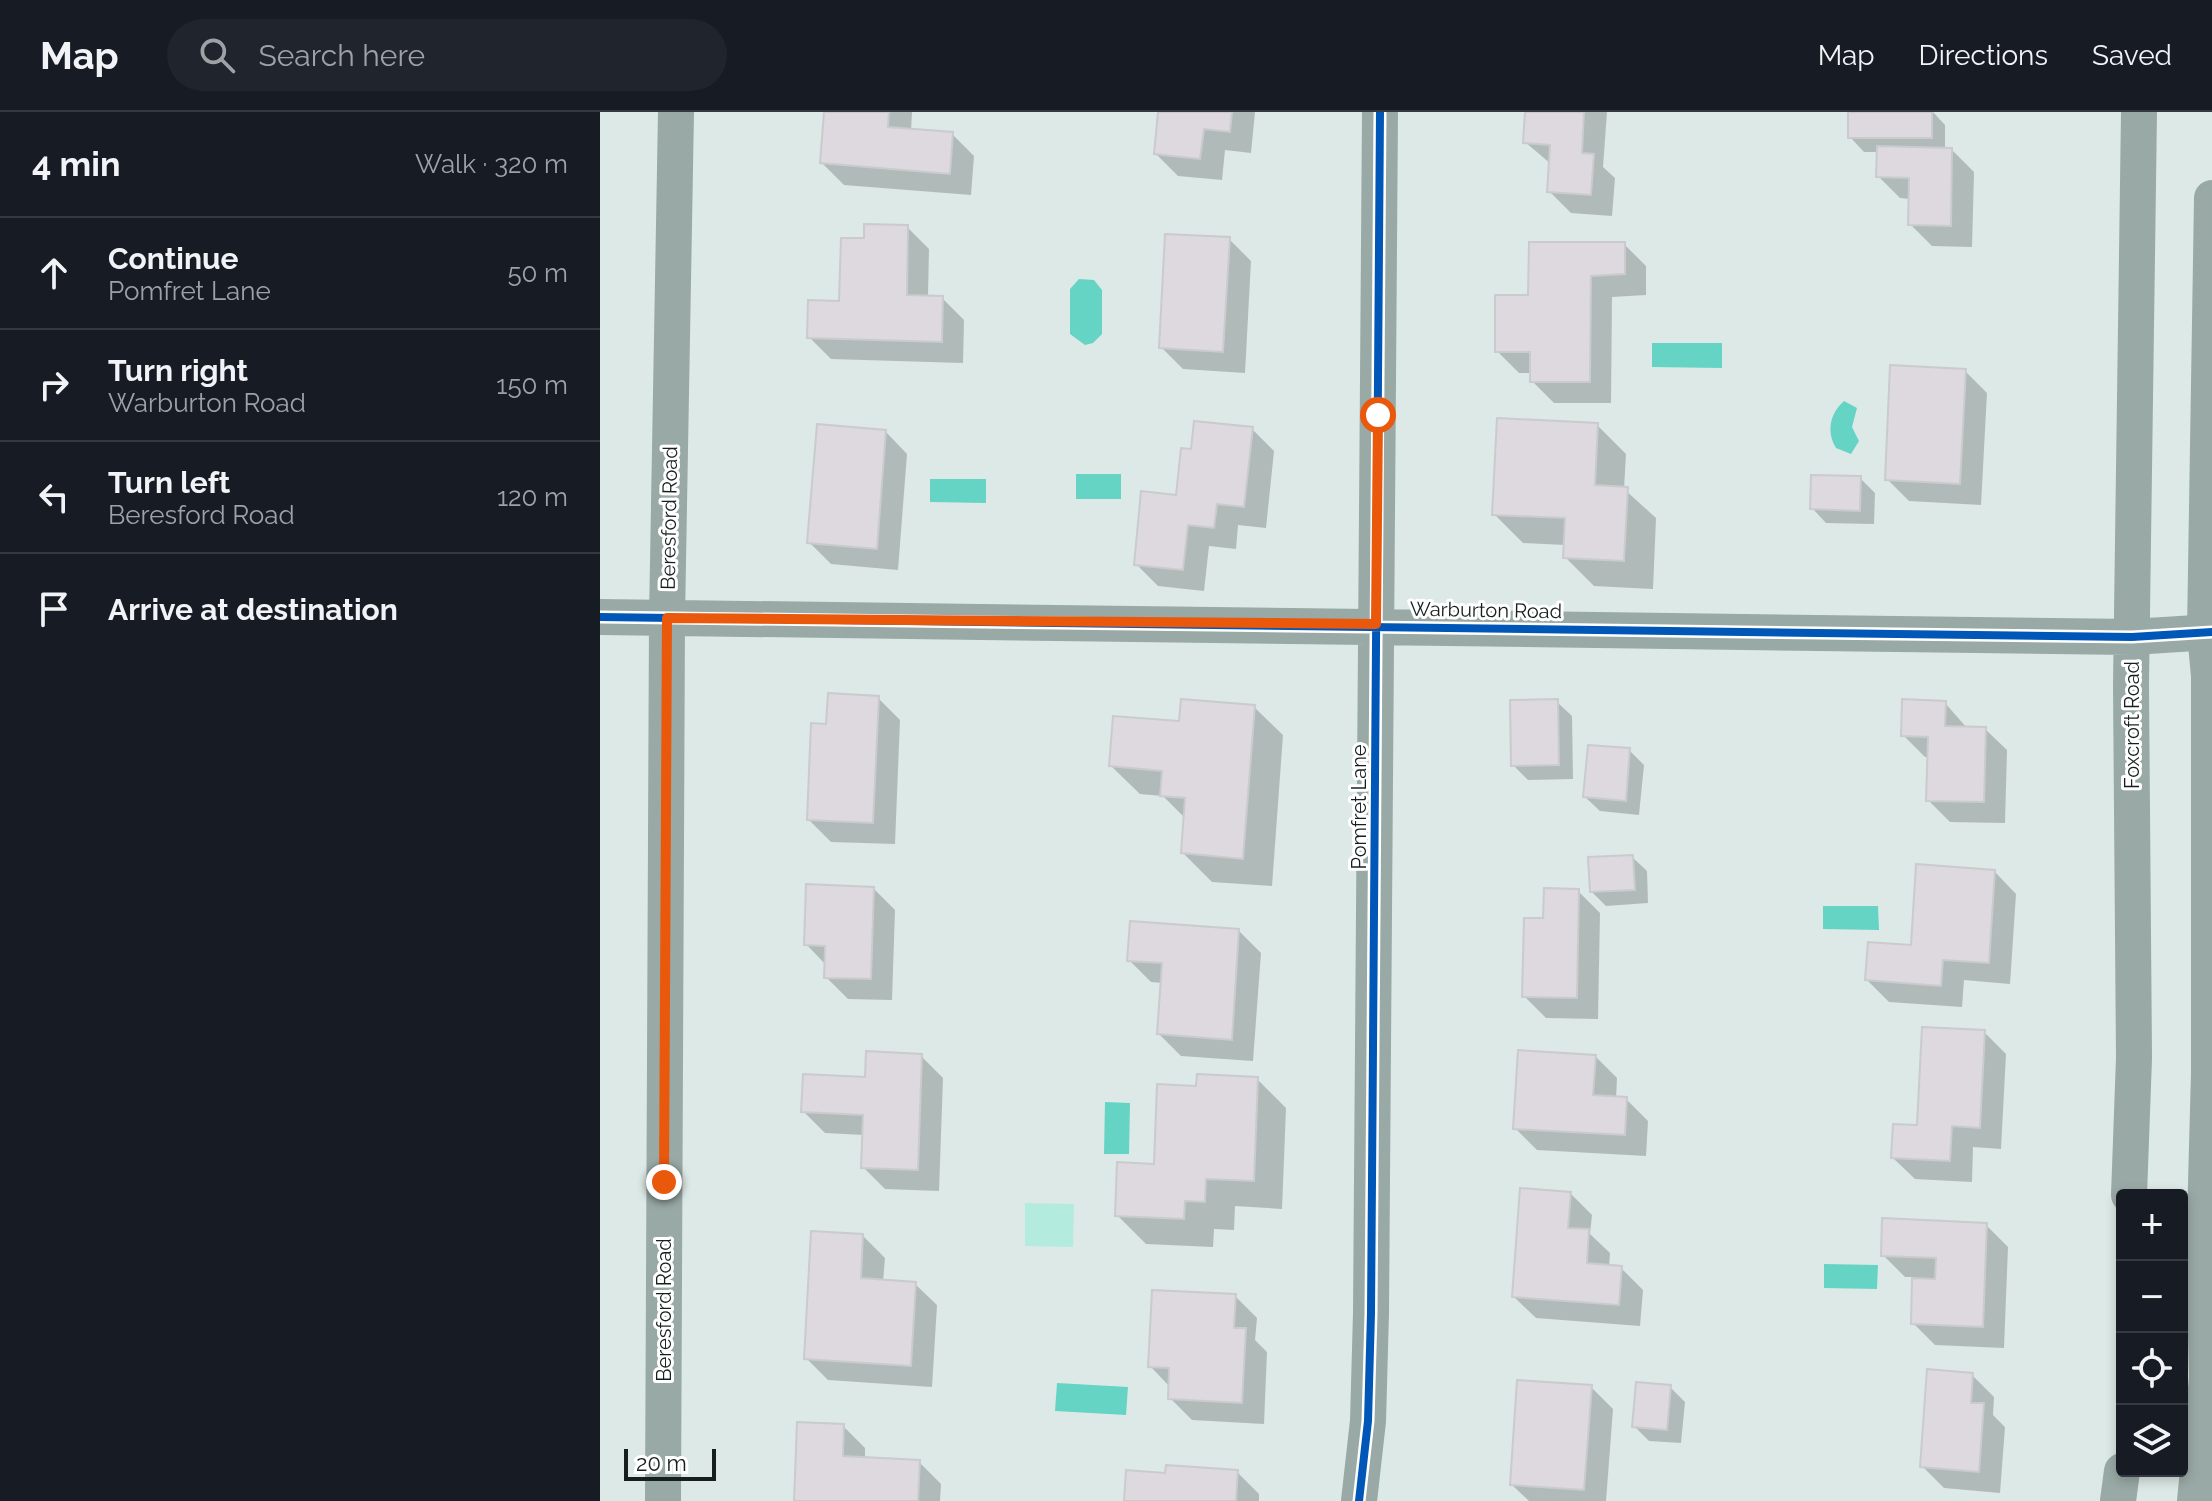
<!DOCTYPE html>
<html lang="en">
<head>
<meta charset="utf-8">
<style>
	:root { --surface:#171b24; --page:#20242c; --text:#f1f3f6; --muted:#9ea1a6; --line:#363941 }
	body { margin:0; font-family:Raleway,sans-serif; background:var(--page); color:var(--text) }
	.controls { position:absolute; right:24px; bottom:24px; display:grid; overflow:hidden; border-radius:8px; box-shadow:0 4px 12px #0003 }
	.controls button { width:72px; height:72px; display:grid; place-items:center; padding:0; border:0; border-bottom:2px solid var(--line); background:var(--surface); color:var(--text); font:40px sans-serif }
	.scale { position:absolute; left:24px; bottom:20px; width:92px; box-sizing:border-box; padding-left:8px; border:4px solid #161f1d; border-top:0; font-size:22px; line-height:28px; white-space:nowrap; color:#161f1d; -webkit-text-stroke:6px #fff; paint-order:stroke }
	.stop { position:absolute; width:24px; height:24px; margin:-18px; border:6px solid #ea580c; border-radius:50%; background:#fff }
	.stop.end { background:#ea580c; border-color:#fff; box-shadow:0 2px 8px #0008 }
	.list { margin:0; padding:0; list-style:none }
	h2 { display:flex; justify-content:space-between; align-items:center; height:104px; margin:0; padding:0 32px; font-size:34px }
	h2 small { font-size:26px; font-weight:400; color:var(--muted) }
	.list li { display:grid; grid-template-columns:52px 1fr auto; gap:24px; align-items:center; box-sizing:border-box; height:112px; padding:0 32px; border-top:2px solid var(--line) }
	.list b { display:block; font-size:30px; white-space:nowrap }
	.list p { margin:0; font-size:26px; white-space:nowrap; color:var(--muted) }
	.list em { font-size:26px; font-style:normal; color:var(--muted) }
	.icon { flex:none; width:44px; height:44px; fill:none; stroke:currentColor; stroke-width:2; stroke-linecap:round; stroke-linejoin:round }
	.map { position:relative; flex:none; width:1612px; height:1389px; overflow:hidden }
	header { display:flex; align-items:center; gap:48px; box-sizing:border-box; height:112px; padding:0 40px; background:var(--surface); border-bottom:2px solid var(--line) }
	header strong { font-size:38px }
	nav { display:flex; gap:44px; margin-inline-start:auto; font-size:28px }
	.search { width:560px; height:72px; background:var(--page); display:flex; align-items:center; gap:20px; box-sizing:border-box; padding:0 28px; border-radius:44px; color:var(--muted); font-size:30px }
	main { display:flex }
	aside { flex:1; background:var(--surface) }
	.map>svg:first-child { display:block }
	.green { fill:#b3ebdf }
	.water { fill:#65d4c4 }
	.shadow { fill:#0003 }
	.building { fill:#ddd9de; stroke:#c9cbcc; stroke-width:2 }
	.lines { fill:none; stroke-linecap:round; stroke-linejoin:round }
	.street { stroke:#99a9a5; stroke-width:36 }
	.cycleway-casing { stroke:#fff; stroke-width:13 }
	.cycleway { stroke:#0057b8; stroke-width:8 }
	.route { stroke:#ea580c; stroke-width:10 }
	.labels { text-anchor:middle; stroke-width:6; stroke-linejoin:round; paint-order:stroke }
	.street-label { font-size:20px; fill:#161f1d; stroke:#fff }
</style>
</head>
<body>
<header>
<strong>Map</strong>
<div class="search"><svg class="icon" aria-label="search" viewBox="0 0 24 24"><circle cx="10" cy="10" r="6"/><path d="M15 15l6 6"/></svg>Search here</div>
<nav><a>Map</a><a>Directions</a><a>Saved</a></nav>
</header>
<main>
<aside>
<h2>4 min<small>Walk · 320 m</small></h2>
<ul class="list">
<li><svg class="icon" aria-label="ahead" viewBox="0 0 24 24"><path d="M12 20V5M6 11l6-6 6 6"/></svg><div><b>Continue</b><p>Pomfret Lane</p></div><em>50 m</em></li>
<li><svg class="icon" aria-label="right" viewBox="0 0 24 24"><path d="M7 20v-9h11M14 6l5 5-5 5"/></svg><div><b>Turn right</b><p>Warburton Road</p></div><em>150 m</em></li>
<li><svg class="icon" aria-label="left" viewBox="0 0 24 24"><path d="M17 20v-9H6M10 6l-5 5 5 5"/></svg><div><b>Turn left</b><p>Beresford Road</p></div><em>120 m</em></li>
<li><svg class="icon" aria-label="arrive" viewBox="0 0 24 24"><path d="M6 21V4h12l-3 4 3 4H6"/></svg><div><b>Arrive at destination</b></div></li>
</ul>
</aside>
<div class="map">
<svg width="1612" height="1389" viewBox="0 0 1612 1389">
	<rect width="100%" height="100%" fill="#dde9e6"/>
	<path class="green" d="M425 1091 474 1092 473 1135 425 1134Z"/>
	<path class="water" d="M479 167 494 168 502 178V222L493 231 485 233 470 222V177Z
		M1052 231H1122V256L1052 255Z
		M1244 289 1257 296 1252 315 1259 329 1251 342 1236 336C1226 320 1230 301 1244 289Z
		M476 362H521V387H476Z
		M330 367H386V391L330 390Z
		M1223 794H1278L1279 818 1223 817Z
		M505 990 530 991 529 1042H504Z
		M1224 1152 1278 1153 1277 1177 1224 1176Z
		M457 1271 528 1275 526 1303 455 1299Z"/>
	<path class="shadow" d="M226 0H312L311 19 352 22 374 44 371 83 244 73 222 51Z
		M560 0H655L651 41 625 38 622 68 578 64 556 42Z
		M927 0H1007L1003 55 1015 66 1012 104 971 101 949 79 951 52 925 30Z
		M1250 0H1333L1345 13V38H1352L1374 60 1372 135 1332 134 1310 112V87L1300 86 1278 64 1279 40H1264L1250 25Z
		M307 115 329 137 328 185 342 186 364 208 363 251 231 247 209 225 241 191 266 128Z
		M629 127 651 149 645 261 583 257 561 235Z
		M1024 132 1046 154V183L1012 185 1011 291H954L932 269V261H919L897 239 930 185Z
		M1365 259 1387 281 1381 393 1309 389 1287 367Z
		M997 313 1026 342 1024 377 1056 406 1053 477 994 474 965 445V433L923 431 894 402Z
		M652 317 674 339 666 416 638 413 636 437 609 434 604 479 558 474 536 452 578 385 593 339Z
		M286 320 307 342 298 458 231 452 209 430Z
		M1260 366 1275 381 1274 412 1226 411 1212 396Z
		M278 586 300 608 295 732 231 730 209 708 228 614Z
		M957 590 972 604 973 667 928 668 913 653Z
		M1345 591 1367 616 1385 617 1407 638 1405 711 1350 710 1328 688 1330 645H1325L1303 623Z
		M654 595 683 623 672 774 612 770 583 741 585 706 563 684 540 682 511 654 581 611Z
		M1029 638 1044 653 1039 703 1000 699 985 685Z
		M1032 745 1047 759 1048 791 1006 794 991 779Z
		M1395 760 1416 782 1410 872 1364 868 1362 895 1289 890 1267 868 1312 835Z
		M273 776 295 798 292 888 248 887 226 865V853L206 832Z
		M978 779 1000 801 998 907 946 906 924 884 945 808Z
		M639 819 661 841 653 949 581 944 559 922 563 871 551 870 529 848Z
		M1384 920 1406 942 1401 1037 1373 1035 1372 1070 1315 1067 1293 1046 1319 1016Z
		M321 944 343 966 339 1079 285 1077 263 1055 264 1023 225 1021 203 999Z
		M995 944 1017 966 1016 987H1026L1048 1009 1046 1044 937 1038 915 1016Z
		M657 967 686 996 682 1097 635 1094 634 1118 614 1117 613 1135 546 1132 517 1103 556 1054 598 976Z
		M970 1081 992 1103 990 1122 1010 1141 1009 1155 1021 1156 1043 1178 1040 1214 936 1206 914 1185Z
		M1386 1113 1408 1135 1404 1236 1335 1233 1313 1211 1315 1165H1305L1283 1143Z
		M263 1124 285 1146 283 1170 315 1172 337 1193 332 1275 228 1268 206 1246Z
		M635 1184 657 1206 655 1228 667 1240 664 1312 592 1308 570 1286V1275L550 1254Z
		M1372 1263 1394 1285 1393 1303 1405 1315 1400 1381 1344 1376 1322 1354Z
		M991 1275 1013 1297 1006 1389H929L912 1373Z
		M1070 1275 1085 1290 1081 1331 1049 1329 1034 1314Z
		M243 1314 265 1336V1347L319 1350 341 1372 340 1389H196Z
		M637 1360 659 1382V1389H526L567 1363Z"/>
	<path class="building" d="M224 0H289L288 15 353 20 350 62 220 51Z
		M558 0H632L630 20 604 17 600 47 554 42Z
		M925 0H984L982 41 994 42 991 83 947 80 950 33 923 31Z
		M1248 0H1332V26H1248Z
		M1277 34 1352 36 1351 114 1308 113 1309 66 1276 65Z
		M264 112 308 113 307 183 343 184 342 230 207 226 208 188 239 189 241 126H264Z
		M565 122 630 125 623 240 559 236Z
		M929 130H1025V162L991 164 990 270H930V240H895V183H928Z
		M1290 253 1366 257 1360 372 1285 368Z
		M897 306 998 311 995 373 1028 375 1024 449 963 446 965 406 892 403Z
		M594 309 653 315 644 395 617 392 614 416 588 413 583 458 534 453 541 379 576 383 581 336 591 337Z
		M217 312 286 318 277 437 207 431Z
		M1211 363 1261 364 1260 399 1210 397Z
		M228 581 279 584 273 711 207 708 211 611 226 612Z
		M581 587 655 593 643 747 581 741 585 686 560 684 562 659 509 654 513 604 579 609Z
		M958 587 959 653 911 654 910 588Z
		M1302 587 1346 589 1345 614 1386 615 1384 690 1326 689 1328 625 1301 624Z
		M988 633 1030 636 1026 689 983 685Z
		M1033 743 1035 778 990 780 988 745Z
		M1316 752 1395 758 1389 851 1343 848 1341 874 1265 868 1268 830 1311 833Z
		M206 772 274 775 271 867 224 866 225 834 204 833Z
		M944 776 979 777 977 886 922 885 924 806H943Z
		M530 809 639 817 632 928 557 922 562 851 527 849Z
		M1322 915 1385 918 1380 1016 1352 1014 1350 1049 1291 1046 1293 1012 1317 1013Z
		M918 938 996 943 993 983 1027 985 1025 1023 913 1017Z
		M266 939 322 942 318 1058 261 1056 263 1003 201 1000 203 962 265 965Z
		M597 962 658 965 654 1069 606 1067 605 1090 585 1089 584 1107 515 1104 517 1050 554 1052 557 972 596 974Z
		M920 1076 971 1080 968 1116 989 1117 987 1151 1022 1154 1019 1193 912 1185Z
		M1282 1106 1387 1111 1383 1215 1311 1212 1312 1166 1335 1167 1336 1146 1281 1144Z
		M211 1119 263 1122 261 1166 316 1170 311 1254 204 1247Z
		M552 1178 636 1182 634 1216H646L642 1291 568 1287 569 1256 548 1255Z
		M1327 1257 1373 1261 1371 1291H1384L1379 1360 1320 1355Z
		M917 1268 992 1273 984 1378 910 1373Z
		M1036 1270 1071 1273 1067 1318 1032 1315Z
		M197 1310 244 1312 243 1344 320 1348 318 1389H194Z
		M566 1353 638 1358 636 1389H524L526 1358 565 1361Z"/>
	<g class="lines">
		<path class="street" d="M0 505 1532 525 1612 520
			M1529 1083 1534 946 1531 573 1539 0
			M63 1389 67 506 76 0
			M759 1389 768 1309 771 1201 780 0
			M1518 1389 1522 1359
			M1595 1389 1607 1266 1604 1145 1609 961V564L1605 521 1612 86"/>
		<g class="cycleway-casing">
			<path id="cycleway" d="M0 505 1532 525 1612 520
				M759 1389 768 1309 771 1201 780 0"/>
		</g>
		<use href="#cycleway" class="cycleway"/>
	</g>
	<g class="lines">
		<path class="route" d="M64 1070 67 506 776 512 778 303"/>
	</g>
	<g class="labels">
		<g class="street-label">
			<text transform="translate(69 406) rotate(-89)" y="7">Beresford Road</text>
			<text transform="translate(886 498) rotate(1)" y="7">Warburton Road</text>
			<text transform="translate(1532 613) rotate(-90)" y="7">Foxcroft Road</text>
			<text transform="translate(759 695) rotate(-90)" y="7">Pomfret Lane</text>
			<text transform="translate(64 1198) rotate(-90)" y="7">Beresford Road</text>
		</g>
	</g>
</svg>
<div class="controls">
<button>+</button>
<button>−</button>
<button><svg class="icon" aria-label="locate" viewBox="0 0 24 24"><circle cx="12" cy="12" r="6"/><path d="M12 2v4M12 18v4M2 12h4M18 12h4"/></svg></button>
<button><svg class="icon" aria-label="layers" viewBox="0 0 24 24"><path d="M12 4l9 5-9 5-9-5zM3 14l9 5 9-5"/></svg></button>
</div>
<div class="scale">20 m</div>
<div class="stop" style="left:778px;top:303px"></div>
<div class="stop end" style="left:64px;top:1070px"></div>
</div>
</main>
</body>
</html>
